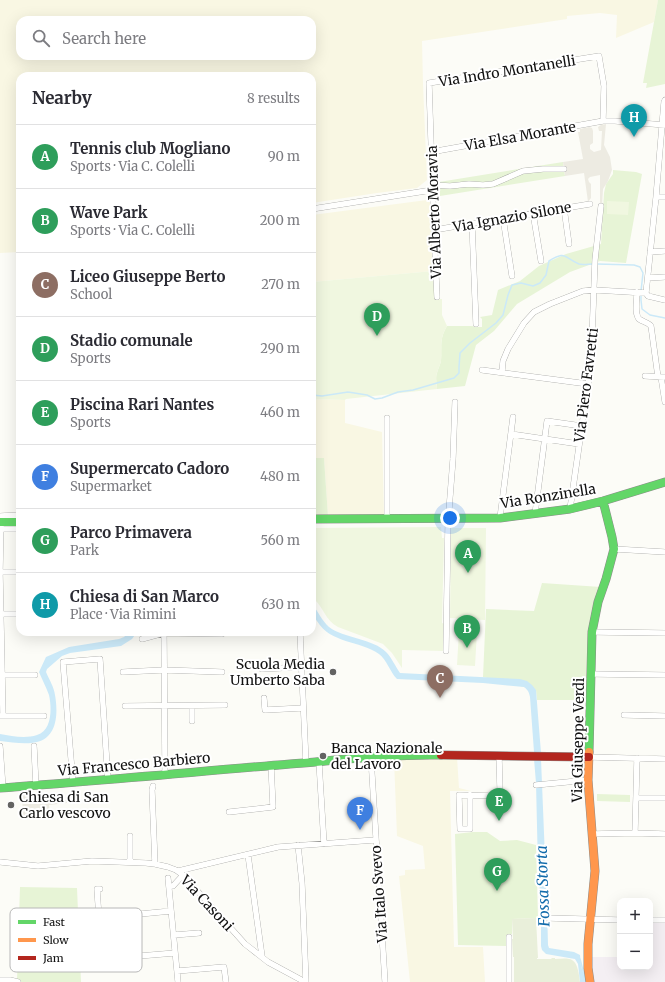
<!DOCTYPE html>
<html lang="en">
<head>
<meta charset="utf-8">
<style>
	:root { --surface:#fff; --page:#f2f2f3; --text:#2b2b33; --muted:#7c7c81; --line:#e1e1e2; --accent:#0b8043 }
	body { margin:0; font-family:Merriweather,serif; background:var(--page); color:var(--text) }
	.controls { position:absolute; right:12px; bottom:12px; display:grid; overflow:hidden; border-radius:8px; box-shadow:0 4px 16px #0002 }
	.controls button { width:36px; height:36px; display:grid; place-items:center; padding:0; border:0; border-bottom:1px solid var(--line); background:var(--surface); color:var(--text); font:20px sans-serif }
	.you { position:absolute; left:450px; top:518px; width:14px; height:14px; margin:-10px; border:3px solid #fff; border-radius:50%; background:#1a73e8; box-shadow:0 0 0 6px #1a73e833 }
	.badge { display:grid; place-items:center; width:26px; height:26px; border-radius:50%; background:var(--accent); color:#fff; font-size:13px; font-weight:700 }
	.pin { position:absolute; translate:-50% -33px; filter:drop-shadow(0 1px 2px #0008) }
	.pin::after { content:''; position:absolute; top:21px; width:14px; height:12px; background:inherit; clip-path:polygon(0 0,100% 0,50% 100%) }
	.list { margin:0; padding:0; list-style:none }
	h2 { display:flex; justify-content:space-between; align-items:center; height:52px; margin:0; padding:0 16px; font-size:17px }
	h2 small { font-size:13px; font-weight:400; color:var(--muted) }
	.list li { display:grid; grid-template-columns:26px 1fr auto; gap:12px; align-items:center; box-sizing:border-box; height:64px; padding:0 16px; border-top:1px solid var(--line) }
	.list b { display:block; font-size:15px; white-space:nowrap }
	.list p { margin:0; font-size:13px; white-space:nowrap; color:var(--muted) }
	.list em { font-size:13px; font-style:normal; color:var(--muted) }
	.icon { flex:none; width:22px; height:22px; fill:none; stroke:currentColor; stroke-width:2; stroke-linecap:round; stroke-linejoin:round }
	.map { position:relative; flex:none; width:665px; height:982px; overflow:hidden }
	.search { position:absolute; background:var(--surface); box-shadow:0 4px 16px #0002; left:16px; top:16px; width:300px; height:44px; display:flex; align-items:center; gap:10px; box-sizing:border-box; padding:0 14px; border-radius:12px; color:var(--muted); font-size:15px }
	.panel { position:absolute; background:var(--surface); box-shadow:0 4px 16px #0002; left:16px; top:72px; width:300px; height:564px; border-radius:12px }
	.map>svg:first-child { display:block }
	.industrial { fill:#f4eff3 }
	.farmland { fill:#f9f7e3; fill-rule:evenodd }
	.green { fill:#e7f4d6 }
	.cemetery { fill:#e9efda }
	.pitch { fill:#f0f7e0 }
	.plaza { fill:#edebe2 }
	.water { fill:#cbe9f8 }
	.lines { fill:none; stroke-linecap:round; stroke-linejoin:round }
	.stream { stroke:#cbe9f8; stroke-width:1.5 }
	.street-casing { stroke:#979795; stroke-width:6 }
	.fast-casing { stroke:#8d8d8b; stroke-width:9 }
	.slow-casing { stroke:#8d8d8b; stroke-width:9 }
	.jam-casing { stroke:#8d8d8b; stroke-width:9 }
	.street { stroke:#fffffe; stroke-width:5.5 }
	.fast { stroke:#63d668; stroke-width:8 }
	.slow { stroke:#ff974d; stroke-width:8 }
	.jam { stroke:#b3261e; stroke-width:8 }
	.poi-dot { fill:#636362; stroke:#fff; stroke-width:1.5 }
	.labels { text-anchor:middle; stroke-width:4; stroke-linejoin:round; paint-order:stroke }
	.street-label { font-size:14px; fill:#111; stroke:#fff }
	.poi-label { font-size:14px; fill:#111; stroke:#fff; text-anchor:start }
	.water-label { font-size:15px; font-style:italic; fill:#126bab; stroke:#fff }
	.key { fill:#fff; stroke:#b8b8b8; stroke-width:1 }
	.key-label { font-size:11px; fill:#111 }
</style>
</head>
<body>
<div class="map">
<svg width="665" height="982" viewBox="0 0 665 982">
	<rect width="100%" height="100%" fill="#fcfcf7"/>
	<path class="industrial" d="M650 919H665V982H594L589 964V957H620V967H650Z"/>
	<path class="farmland" d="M0 0H658L654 22 616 38 617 15 600 13 567 16V19L422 41 423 84 427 180 417 188 377 193 312 203V76H20V252L0 253ZM20 20H312V56H20Z
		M427 200 430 202 433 271 312 282V215Z
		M312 399 345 400V423L382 432 384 515 328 516 324 458H312Z
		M457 757 459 788 471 791H450L454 947H483L485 982H410L399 876 405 875V870L425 869 423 846 397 836 394 759Z"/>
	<path class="green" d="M658 0H665V84L646 88 647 83H643Z
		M563 162 565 176 440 196 439 182Z
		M613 170 636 172 642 174 626 263 600 261 570 272 517 304 494 331 476 345 465 386 437 389C437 384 435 378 437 373 438 369 440 365 441 361 442 347 439 339 447 326H472L476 327H482V319L480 317 492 315 498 290 520 281 539 266 566 254 601 244 604 193 606 184 613 174Z
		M312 458H324L328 516 312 517Z
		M542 583 601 587 588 700H537L536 690 483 677 486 609 534 611Z
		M597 794 630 795V802L597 801Z
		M473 832H487L500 841 517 840 536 845 538 918 512 919V934L506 935V946L458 945 455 834Z
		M20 887 77 888 81 982H20L17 980Z"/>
	<path class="cemetery" d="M536 918 538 958H537V959H551L552 958H555V959C560 959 565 958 569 959 578 960 579 975 580 982H514V957H513L512 939H513L512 919Z"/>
	<path class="pitch" d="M607 201 629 202 628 215 607 214Z
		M433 271 435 299H442V315L447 326C439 339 442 347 441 361 440 365 438 369 437 373 435 378 437 384 437 389L346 399 345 400 312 399V282Z
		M441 527 442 538H444L442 623 445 624 443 651 402 650V668L392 653 383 644 338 627C325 620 324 608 314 599L312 557V528Z
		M451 528H486L485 620 450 618Z
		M459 631 477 632 475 666 457 665Z"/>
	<path class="plaza" d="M606 124 604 145 610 157 612 170 608 181 603 189 602 206H600V175L590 177 588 179 589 182 591 184V198L588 202 584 173 565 176 563 162 583 159 578 132H580V129L589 127 592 128 593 131V143L590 145V149L594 152 601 150 602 131H599L598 127 601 125Z
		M32 792 33 803 67 800V803L49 805 50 814 23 816 22 793Z"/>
	<path class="water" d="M312 604C318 611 322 621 329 627 343 638 374 639 386 652 392 658 395 666 400 673L520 679 527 681 532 685 536 690 541 753 534 752 530 697C529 692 528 690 524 687L483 683 397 679C390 672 387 660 379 654 359 640 331 644 317 621 315 619 313 616 312 613 311 611 312 607 312 604Z
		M129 632H137L132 639 121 646 70 653 62 656 47 669 46 672C49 679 54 687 55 695 58 712 58 737 37 742 25 745 12 742 0 741V734C12 736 25 739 37 735 52 731 52 708 49 695 46 687 42 679 39 672L46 657 69 647 119 639 124 637Z
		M534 759H541L547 907 548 945 549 948 574 952 580 955 581 966 586 982H580L578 964 575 959 546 954 542 950 541 946V908L538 869 536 783Z"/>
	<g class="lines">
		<path class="stream" d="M597 264 634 265 640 267 643 273 641 291
			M641 294V300L642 309 650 315 665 318
			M312 395 322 396 348 392 367 395 375 399 382 398 398 392 413 390 454 378 459 373V367L460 353 470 343 496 323 503 315 508 295 512 285 521 283 533 286 540 283 546 275 549 261C566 250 564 258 579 264 583 265 589 264 593 264
			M580 959 586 982"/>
		<g class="street-casing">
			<path id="street" d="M431 152 603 121H615L665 125
				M432 185 450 186 469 184 483 185 493 184 523 171 543 169H564
				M656 197H665
				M564 208 569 244
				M312 209 432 190
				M533 213 541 261
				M503 218 512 276
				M472 223 476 324
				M434 230 590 204
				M650 252 665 251
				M648 278 665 277
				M637 292C637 300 634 313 639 319 643 322 648 322 651 326L658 377
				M646 293 656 197 664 102 665 100
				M437 297 434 230 429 83 599 56 604 86 603 121
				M482 370 588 384
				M502 372 503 361 508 349 524 323 534 312 550 304 583 291 595 290 646 293 648 296 665 300
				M645 376 665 377
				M661 377 665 402
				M511 434 579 444
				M570 509 591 363 595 260 601 206
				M535 514 547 421 582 426
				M0 516 20 515
				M387 518V418
				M500 518 513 417
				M1 522 0 572 3 716
				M0 529H20
				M614 549 665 552
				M0 572H20
				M0 614H20
				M164 632 165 774
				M300 632 306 763
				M592 632 665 633
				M142 639 164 633 222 634
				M446 651 448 523 453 459 455 402
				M262 669 302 667
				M123 672 164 670 222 672
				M591 674 665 675
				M0 675H35
				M264 698 265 710 303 708
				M125 706 225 705
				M192 706V721
				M624 715 665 716
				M0 716H44
				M0 746 3 788
				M34 746 36 786
				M589 757 665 759
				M371 758 385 982
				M319 762 324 844
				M73 783 63 662 100 659 108 780
				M536 785 588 780
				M153 786 152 790 155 864
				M470 795V829H460L459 795 495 796C498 795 499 793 500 790L499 756
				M636 798H665
				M229 812 273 807 271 765
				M635 833 637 758
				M592 834 635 833 665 834
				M130 836V862
				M298 845 302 883 306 982
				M248 855 262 956V957
				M0 862 38 866 92 861 146 863 155 864 168 867 176 870 183 875 245 944 268 962 305 982
				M178 871 278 847 375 840
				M168 878 178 982
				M169 886H173L183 875
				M100 889H97L99 918 171 911
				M547 918 620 920
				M650 920H665
				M174 935 199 933
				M509 937V982
				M103 959 175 953
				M177 971 224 967 226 982
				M0 980H10L18 982"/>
		</g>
		<g class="fast-casing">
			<path id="fast" d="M312 519 500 518 570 509 603 501 665 482
				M0 522H20
				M589 752 592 632 598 602 606 579 614 549 612 537 603 501
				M0 788C97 781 193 772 290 764 340 760 390 754 441 755"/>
		</g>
		<g class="slow-casing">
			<path id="slow" d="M589 752 588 780 595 871 588 944V968L590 982"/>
		</g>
		<g class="jam-casing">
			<path id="jam" d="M441 755 589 757"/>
		</g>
		<use href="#street" class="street"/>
		<use href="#fast" class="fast"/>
		<use href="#slow" class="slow"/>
		<use href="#jam" class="jam"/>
	</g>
	<g class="poi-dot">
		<circle cx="333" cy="672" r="4"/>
		<circle cx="323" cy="756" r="4"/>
		<circle cx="11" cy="805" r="4"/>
	</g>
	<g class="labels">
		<g class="street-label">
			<text transform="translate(507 71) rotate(-9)" y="5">Via Indro Montanelli</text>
			<text transform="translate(520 136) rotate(-10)" y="5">Via Elsa Morante</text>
			<text transform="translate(434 212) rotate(-92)" y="5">Via Alberto Moravia</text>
			<text transform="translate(512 217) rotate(-10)" y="5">Via Ignazio Silone</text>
			<text transform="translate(586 385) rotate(-83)" y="5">Via Piero Favretti</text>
			<text transform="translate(548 496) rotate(-9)" y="5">Via Ronzinella</text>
			<text transform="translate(578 740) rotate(-89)" y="5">Via Giuseppe Verdi</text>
			<text transform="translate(134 764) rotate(-5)" y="5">Via Francesco Barbiero</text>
			<text transform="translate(379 894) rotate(-94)" y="5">Via Italo Svevo</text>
			<text transform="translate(207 903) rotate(47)" y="5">Via Casoni</text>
		</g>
		<g class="poi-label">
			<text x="325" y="669" text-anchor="end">Scuola Media<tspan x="325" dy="16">Umberto Saba</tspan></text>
			<text x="331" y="753">Banca Nazionale<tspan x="331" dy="16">del Lavoro</tspan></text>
			<text x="19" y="802">Chiesa di San<tspan x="19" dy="16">Carlo vescovo</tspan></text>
		</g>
		<g class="water-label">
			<text transform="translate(543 886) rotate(-92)" y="5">Fossa Storta</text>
		</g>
	</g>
	<rect x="10" y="908" width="132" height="64" rx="6" class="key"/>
	<rect x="18" y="920" width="18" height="4" fill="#63d668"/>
	<rect x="18" y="938" width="18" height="4" fill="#ff974d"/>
	<rect x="18" y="956" width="18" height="4" fill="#b3261e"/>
	<g class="key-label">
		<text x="43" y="926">Fast</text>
		<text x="43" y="944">Slow</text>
		<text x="43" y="962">Jam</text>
	</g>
</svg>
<div class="controls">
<button>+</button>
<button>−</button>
</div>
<div class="you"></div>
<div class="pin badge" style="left:468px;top:573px;background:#2e9e5b">A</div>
<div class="pin badge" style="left:467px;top:648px;background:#2e9e5b">B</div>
<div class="pin badge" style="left:440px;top:698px;background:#8d6e63">C</div>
<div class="pin badge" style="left:377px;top:336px;background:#2e9e5b">D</div>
<div class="pin badge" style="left:499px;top:821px;background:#2e9e5b">E</div>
<div class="pin badge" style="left:360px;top:830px;background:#3f7fe0">F</div>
<div class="pin badge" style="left:497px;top:891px;background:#2e9e5b">G</div>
<div class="pin badge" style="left:634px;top:137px;background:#0f9aa8">H</div>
<div class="search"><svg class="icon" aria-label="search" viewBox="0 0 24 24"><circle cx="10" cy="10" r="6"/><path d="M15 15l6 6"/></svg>Search here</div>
<section class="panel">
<h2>Nearby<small>8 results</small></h2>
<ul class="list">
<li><span class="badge" style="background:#2e9e5b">A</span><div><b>Tennis club Mogliano</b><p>Sports · Via C. Colelli</p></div><em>90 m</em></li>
<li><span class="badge" style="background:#2e9e5b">B</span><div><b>Wave Park</b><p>Sports · Via C. Colelli</p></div><em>200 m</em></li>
<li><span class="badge" style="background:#8d6e63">C</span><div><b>Liceo Giuseppe Berto</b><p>School</p></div><em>270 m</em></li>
<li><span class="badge" style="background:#2e9e5b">D</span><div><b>Stadio comunale</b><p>Sports</p></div><em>290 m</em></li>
<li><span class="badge" style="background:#2e9e5b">E</span><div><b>Piscina Rari Nantes</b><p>Sports</p></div><em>460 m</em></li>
<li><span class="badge" style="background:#3f7fe0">F</span><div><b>Supermercato Cadoro</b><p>Supermarket</p></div><em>480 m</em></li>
<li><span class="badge" style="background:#2e9e5b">G</span><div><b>Parco Primavera</b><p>Park</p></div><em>560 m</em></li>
<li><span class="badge" style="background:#0f9aa8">H</span><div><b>Chiesa di San Marco</b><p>Place · Via Rimini</p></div><em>630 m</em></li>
</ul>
</section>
</div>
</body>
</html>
